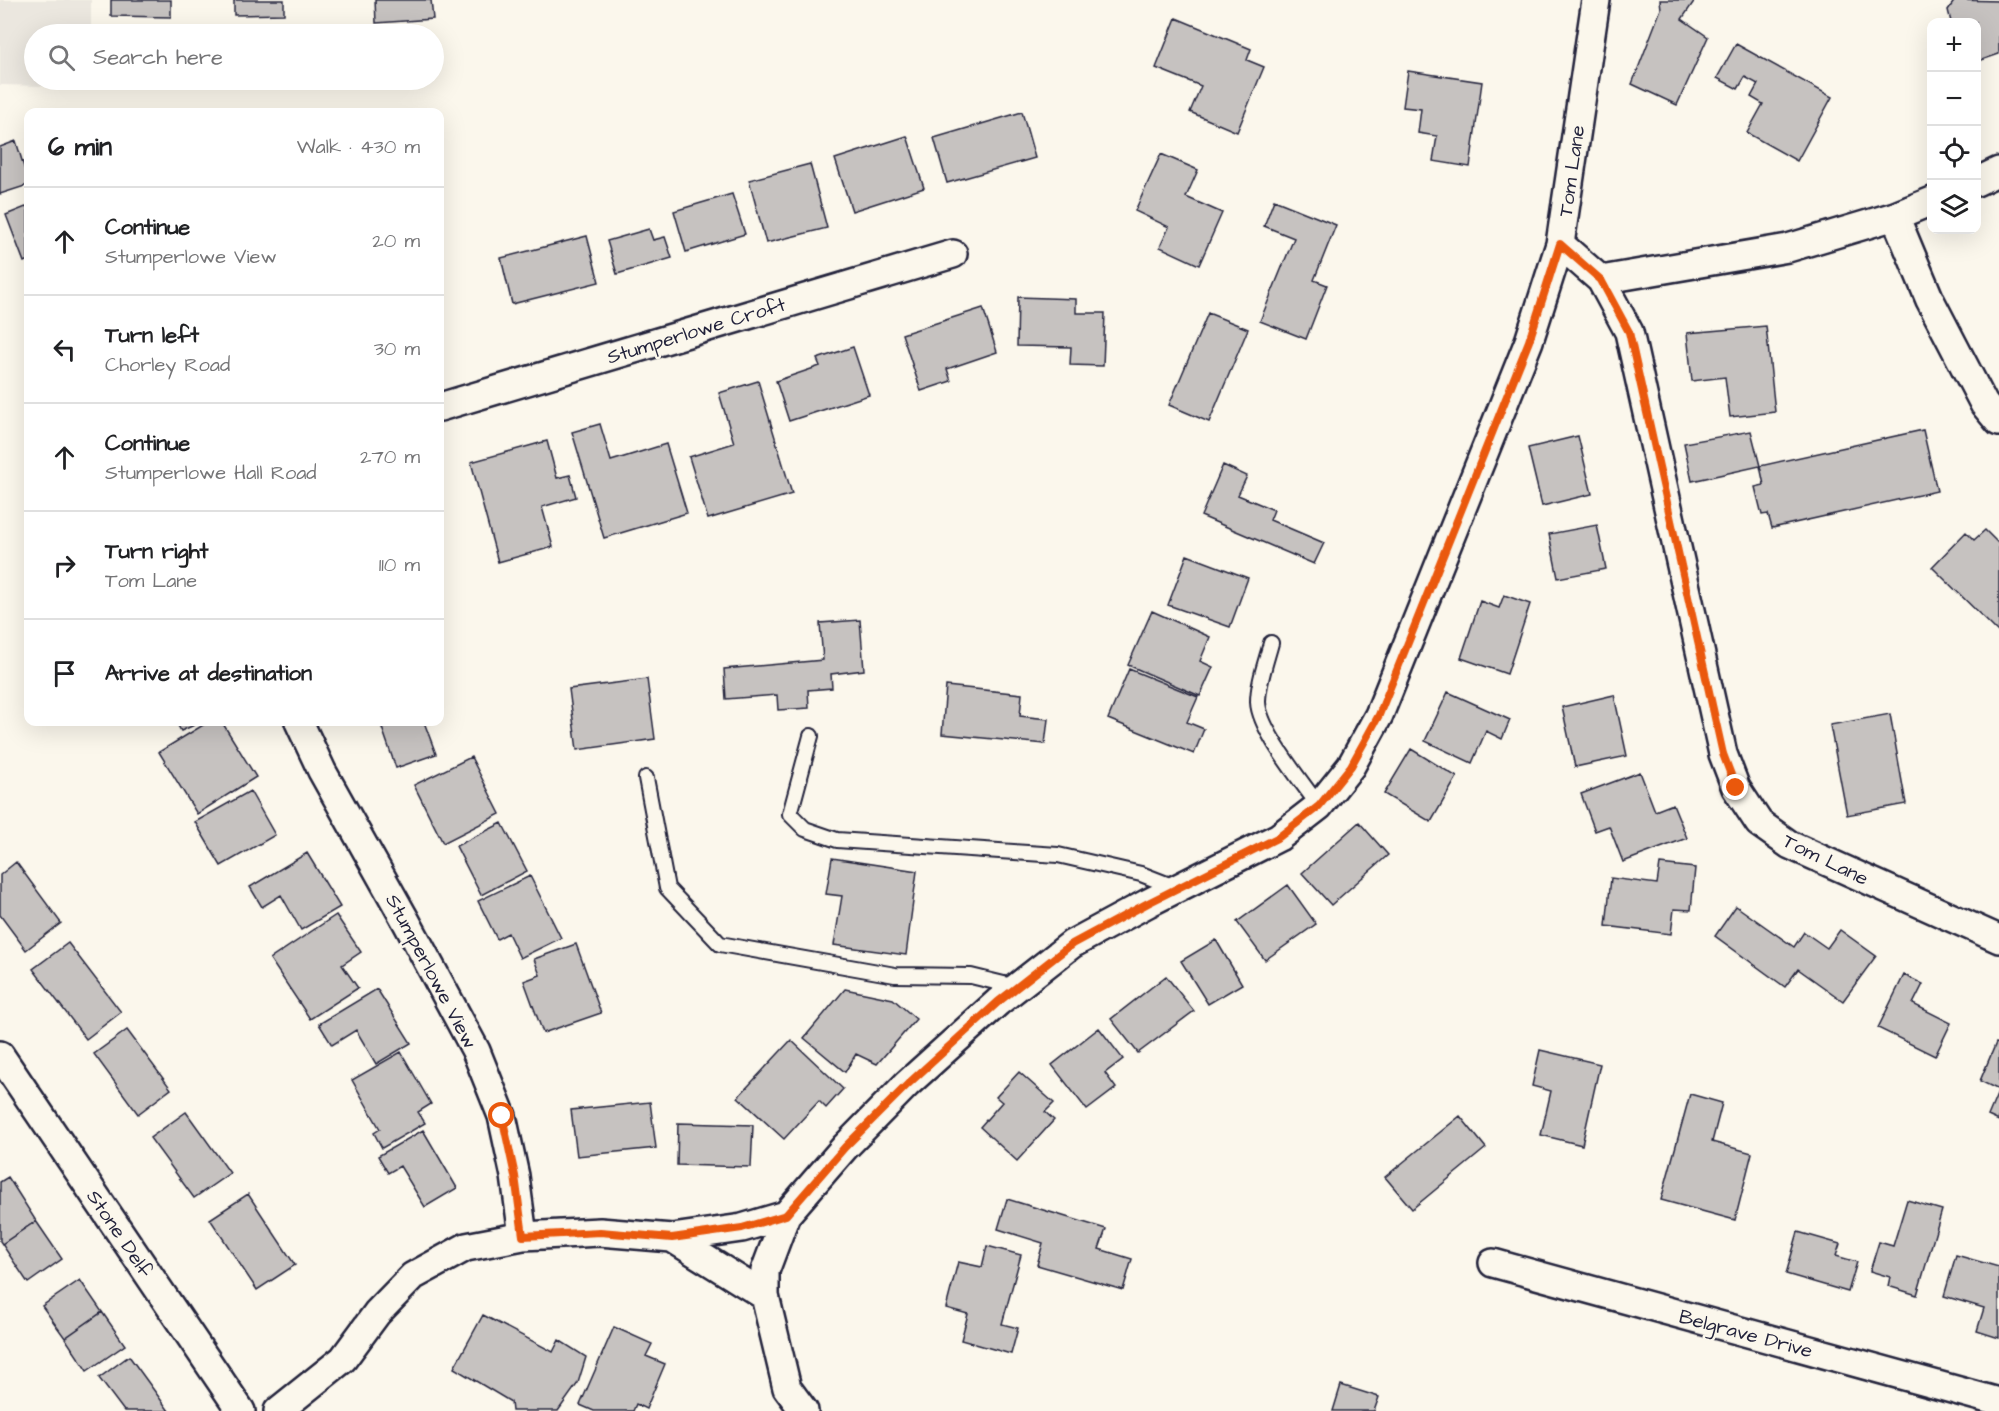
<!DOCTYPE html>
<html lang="en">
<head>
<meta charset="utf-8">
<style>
	:root { --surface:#fff; --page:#f6f6f6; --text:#202124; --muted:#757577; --line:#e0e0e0 }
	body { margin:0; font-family:"Architects Daughter",sans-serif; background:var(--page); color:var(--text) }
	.controls { position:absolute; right:18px; top:18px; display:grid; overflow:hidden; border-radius:12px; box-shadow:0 6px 24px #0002 }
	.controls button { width:54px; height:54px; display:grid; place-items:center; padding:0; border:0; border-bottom:2px solid var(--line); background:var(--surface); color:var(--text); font:30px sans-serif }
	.stop { position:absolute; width:18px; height:18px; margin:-14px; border:4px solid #ea580c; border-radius:50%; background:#fff }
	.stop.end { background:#ea580c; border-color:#fff; box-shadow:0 2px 6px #0008 }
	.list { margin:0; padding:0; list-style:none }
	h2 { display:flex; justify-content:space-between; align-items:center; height:78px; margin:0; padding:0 24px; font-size:26px }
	h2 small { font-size:20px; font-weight:400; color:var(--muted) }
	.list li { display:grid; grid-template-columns:39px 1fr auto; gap:18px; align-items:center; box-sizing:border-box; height:108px; padding:0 24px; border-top:2px solid var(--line) }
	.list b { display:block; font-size:22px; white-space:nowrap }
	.list p { margin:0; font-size:20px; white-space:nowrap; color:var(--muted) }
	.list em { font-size:20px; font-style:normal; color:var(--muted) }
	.icon { flex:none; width:33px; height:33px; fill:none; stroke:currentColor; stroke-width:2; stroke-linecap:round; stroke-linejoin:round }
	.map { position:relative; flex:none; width:1999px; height:1411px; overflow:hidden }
	.search { position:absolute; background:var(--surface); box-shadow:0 6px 24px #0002; left:24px; top:24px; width:420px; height:66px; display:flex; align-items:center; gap:15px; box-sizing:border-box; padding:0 21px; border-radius:33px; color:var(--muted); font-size:22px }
	.panel { position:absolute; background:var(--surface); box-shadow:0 6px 24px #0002; left:24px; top:108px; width:420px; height:618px; border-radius:12px }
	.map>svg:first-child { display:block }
	.built { fill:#ebe7df }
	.building { fill:#c6c2c0; stroke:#22223b; stroke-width:1.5 }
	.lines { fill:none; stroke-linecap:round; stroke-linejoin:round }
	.service-casing { stroke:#22223b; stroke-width:18 }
	.minor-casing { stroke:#22223b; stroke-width:32 }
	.service { stroke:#fbf7ec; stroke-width:14 }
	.minor { stroke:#fbf7ec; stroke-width:27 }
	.route { stroke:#ea580c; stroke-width:8 }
	.labels { text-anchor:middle; stroke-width:5; stroke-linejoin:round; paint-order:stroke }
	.street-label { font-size:20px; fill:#22223b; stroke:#fbf7ec }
</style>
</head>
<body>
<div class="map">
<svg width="1999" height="1411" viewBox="0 0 1999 1411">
	<rect width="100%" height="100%" fill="#fbf7ec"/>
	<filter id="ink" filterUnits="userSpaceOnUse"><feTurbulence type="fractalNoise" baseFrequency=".0167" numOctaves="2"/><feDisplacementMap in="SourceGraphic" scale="12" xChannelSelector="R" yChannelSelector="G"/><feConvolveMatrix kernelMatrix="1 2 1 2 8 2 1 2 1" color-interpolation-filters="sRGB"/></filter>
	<g filter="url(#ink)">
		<path class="built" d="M0 0H91V34H34V80H91V87L0 85Z"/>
		<path class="building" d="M111 0H171V17L111 16Z
			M234 0H284V14L234 15Z
			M375 0H431L433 19 376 23Z
			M1660 0H1695L1682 19 1708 37 1677 105 1632 84 1661 9Z
			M1955 0 1999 1V54L1976 62V22H1951L1948 10Z
			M1176 18 1251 49 1247 60 1264 67 1237 132 1190 112 1201 86 1156 68Z
			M1736 44 1832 97 1797 161 1747 133 1763 104 1751 97 1758 84 1745 77 1738 89 1717 78Z
			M1408 71 1482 82 1470 167 1433 161 1437 136 1418 133 1421 109 1403 107Z
			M1022 112 1035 158 947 183 934 138Z
			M907 136 924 188 852 211 835 159Z
			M16 141 28 180V185L0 194V147Z
			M1161 154 1198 170 1186 197 1222 213 1199 265 1160 247 1169 227 1135 211Z
			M810 164 827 228 766 243 749 180Z
			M732 194 745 234 686 252 674 211Z
			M1274 200 1336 225 1314 280 1327 285 1306 339 1260 321 1294 238 1264 226Z
			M28 206V260L24 262 6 215Z
			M649 229 653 240 665 237 672 258 617 274 607 241Z
			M587 236 599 282 512 304 501 258Z
			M1018 297 1076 299V313H1105L1103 366 1070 365 1071 347 1017 346Z
			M983 308 997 352 947 369 951 381 921 391 902 334Z
			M1208 313 1248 329 1209 422 1169 405Z
			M1766 326 1775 412 1730 417 1725 377 1692 381 1687 333Z
			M853 347 869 395 789 421 776 381 820 366 817 359Z
			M758 381 792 494 708 519 689 457 734 443 719 393Z
			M600 424 611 461 666 444 687 513 604 538 572 432Z
			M1923 430 1937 491 1772 528 1768 514 1762 515 1755 487 1764 485 1760 466Z
			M1751 431 1760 466 1692 481 1684 443Z
			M1578 436 1592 494 1542 506 1528 448Z
			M547 441 557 478 570 475 576 497 542 507 553 547 498 562 471 462Z
			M1223 465 1247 476 1238 495 1274 510 1270 520 1324 543 1314 564 1201 516Z
			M1597 525 1606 569 1558 578 1549 534Z
			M1985 530 1999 544V633L1932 567 1966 532 1974 540Z
			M1187 555 1248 578 1230 627 1168 605Z
			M1504 595 1530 604 1507 674 1461 658 1480 601 1499 608Z
			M1152 611 1210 637 1200 661 1213 667 1200 696 1128 665Z
			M860 620 864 670 831 674 832 688 808 690 809 708 778 710 777 695 726 699 724 669 823 660 820 623Z
			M1129 669 1198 697 1187 722 1204 729 1194 754 1108 719Z
			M647 679 655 739 577 750 569 689Z
			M946 686 1022 694 1020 716 1048 719 1045 744 942 734Z
			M1448 692 1510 720 1502 739 1486 731 1472 763 1425 741Z
			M1614 695 1627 756 1575 767 1562 707Z
			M1890 714 1906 804 1847 815 1830 725Z
			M176 722H201L181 731Z
			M208 722H222L256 777 197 814 159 752Z
			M380 722H424L436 754 396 768Z
			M1411 749 1457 777 1431 822 1384 794Z
			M471 757 500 814 443 843 414 785Z
			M1640 772 1655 811 1673 804 1687 838 1623 862 1609 826 1595 831 1581 794Z
			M250 791 275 835 221 866 195 822Z
			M1359 822 1388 855 1331 905 1302 873Z
			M502 823 527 871 481 895 456 846Z
			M307 853 340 907 301 930 281 895 262 907 250 887Z
			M832 858 917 871 906 955 834 945 842 896 826 894Z
			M16 862 61 923 26 950 0 915V875Z
			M1660 864 1695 868 1691 910 1674 909 1671 934 1606 926 1611 878 1657 884Z
			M530 876 561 938 520 958 508 933 497 939 478 901Z
			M1288 885 1316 924 1265 960 1237 922Z
			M1736 906 1794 947 1804 932 1827 948 1840 930 1876 956 1843 1001 1798 969 1785 987 1715 936Z
			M336 915 361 952 342 965 358 988 310 1019 270 959Z
			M1216 940 1242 984 1208 1004 1181 961Z
			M68 943 121 1012 86 1039 33 969Z
			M576 944 601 1013 543 1033 524 981 540 975 534 959Z
			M1904 975 1923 984 1913 1004 1951 1023 1935 1056 1878 1028Z
			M1166 976 1194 1011 1138 1053 1111 1019Z
			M377 989 411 1043 376 1064 356 1030 332 1045 319 1024Z
			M845 989 893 999 916 1019 877 1064 856 1054 845 1072 804 1038Z
			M1099 1028 1123 1059 1105 1073 1116 1088 1087 1110 1052 1065Z
			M127 1030 171 1089 138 1114 94 1054Z
			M791 1040 843 1089 826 1108 819 1101 784 1139 738 1097Z
			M1996 1043 1999 1044V1090L1980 1081Z
			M1540 1050 1600 1064 1582 1145 1541 1135 1551 1091 1532 1086Z
			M401 1052 431 1104 418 1112 425 1123 382 1148 374 1133 380 1129 352 1080Z
			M1019 1072 1054 1103 1045 1112 1054 1120 1017 1161 980 1127 1002 1102 996 1097Z
			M1999 1090V1121L1988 1116Z
			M1690 1094 1722 1103 1712 1142 1752 1153 1735 1220 1661 1200Z
			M650 1102 656 1148 577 1156 571 1110Z
			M186 1112 230 1173 194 1198 150 1138Z
			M1460 1116 1486 1148 1412 1209 1385 1177Z
			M678 1123 753 1125 751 1167 677 1165Z
			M423 1130 457 1188 425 1207 400 1166 388 1173 378 1156Z
			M8 1177 36 1221 2 1244 0 1241V1182Z
			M248 1194 295 1265 257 1290 210 1219Z
			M1007 1199 1106 1229 1099 1249 1132 1259 1123 1290 1037 1265 1043 1243 998 1229Z
			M1907 1200 1942 1210 1917 1295 1888 1286 1890 1277 1870 1271 1879 1242 1893 1246Z
			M36 1221 62 1259 28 1283 2 1244Z
			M1798 1232 1840 1244 1836 1256 1857 1262 1848 1292 1786 1274Z
			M987 1246 1021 1255 1002 1324 1018 1328 1011 1354 961 1340 968 1314 946 1308 958 1262 982 1267Z
			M1956 1255 1999 1267V1338L1977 1331 1984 1308 1944 1296Z
			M80 1280 102 1312 65 1338 42 1306Z
			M102 1312 125 1345 87 1371 65 1338Z
			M483 1315 553 1352 559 1340 586 1357 578 1383 558 1411H512L511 1402 454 1368Z
			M614 1327 652 1344 646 1356 665 1364 646 1409 636 1404 633 1411H594L580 1405Z
			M129 1356 169 1411H124L99 1378Z
			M1341 1385 1379 1397 1374 1411H1333Z"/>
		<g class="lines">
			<g class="service-casing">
				<path id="service" d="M1271 643C1266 662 1258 683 1258 702 1259 730 1302 782 1319 806
					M811 736 790 814 805 829 837 840 1058 855 1141 874 1177 888
					M646 778 667 888 720 944 895 975 971 976 1016 987"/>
			</g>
			<g class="minor-casing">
				<path id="minor" d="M1596 0 1560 244 1601 280 1629 332 1723 754 1736 788 1759 823 1790 845 1999 939
					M1976 182 1999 171
					M1895 216 1930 300 1984 404 1999 422
					M1601 280 1788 248 1895 216 1932 201
					M440 407 953 254
					M299 722 322 771 406 921 476 1051 502 1116 515 1176 523 1236
					M0 1055 241 1411
					M786 1215 765 1271V1296L787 1388 804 1411
					M672 1238 742 1228 786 1215 845 1147 907 1084 998 1002 1072 944 1148 903 1279 837 1319 806 1351 766 1379 715 1529 341 1560 244
					M1493 1263 1999 1402
					M278 1411 343 1359 377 1313 413 1276 466 1247 523 1236 600 1232 672 1238 765 1296"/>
			</g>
			<use href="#service" class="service"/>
			<use href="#minor" class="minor"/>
		</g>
	</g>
	<g class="lines" filter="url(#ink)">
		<path class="route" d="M502 1116 515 1176 523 1236 600 1232 672 1238 742 1228 786 1215 845 1147 908 1084 998 1002 1072 944 1148 903 1279 837 1319 806 1351 766 1379 715 1529 341 1560 244 1601 280 1629 332 1723 754 1736 788"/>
	</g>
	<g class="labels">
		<g class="street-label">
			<text transform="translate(1571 171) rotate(-82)" y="7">Tom Lane</text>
			<text transform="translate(696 330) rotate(-17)" y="7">Stumperlowe Croft</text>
			<text transform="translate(1826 859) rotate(26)" y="7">Tom Lane</text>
			<text transform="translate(432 971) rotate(62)" y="7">Stumperlowe View</text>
			<text transform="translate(120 1233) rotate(56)" y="7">Stone Delf</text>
			<text transform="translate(1746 1333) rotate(15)" y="7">Belgrave Drive</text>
		</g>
	</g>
</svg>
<div class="controls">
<button>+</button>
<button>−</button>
<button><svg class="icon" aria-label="locate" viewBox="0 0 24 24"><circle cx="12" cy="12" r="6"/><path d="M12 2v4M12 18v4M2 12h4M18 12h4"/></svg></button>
<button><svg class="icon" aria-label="layers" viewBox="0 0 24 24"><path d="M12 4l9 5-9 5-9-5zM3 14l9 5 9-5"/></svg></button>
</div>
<div class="stop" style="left:502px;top:1116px"></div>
<div class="stop end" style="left:1736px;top:788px"></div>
<div class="search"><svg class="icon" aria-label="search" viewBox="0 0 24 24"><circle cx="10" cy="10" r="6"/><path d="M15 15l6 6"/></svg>Search here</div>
<section class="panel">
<h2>6 min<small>Walk · 430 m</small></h2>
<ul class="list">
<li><svg class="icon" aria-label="ahead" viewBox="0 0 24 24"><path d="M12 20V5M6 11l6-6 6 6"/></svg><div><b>Continue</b><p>Stumperlowe View</p></div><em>20 m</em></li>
<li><svg class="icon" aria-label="left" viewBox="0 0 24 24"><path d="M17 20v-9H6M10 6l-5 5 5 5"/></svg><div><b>Turn left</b><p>Chorley Road</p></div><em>30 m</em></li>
<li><svg class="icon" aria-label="ahead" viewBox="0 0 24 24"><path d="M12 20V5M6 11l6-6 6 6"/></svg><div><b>Continue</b><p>Stumperlowe Hall Road</p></div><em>270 m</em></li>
<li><svg class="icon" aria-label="right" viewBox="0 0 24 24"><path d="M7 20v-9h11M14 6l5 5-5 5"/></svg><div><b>Turn right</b><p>Tom Lane</p></div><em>110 m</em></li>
<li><svg class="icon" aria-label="arrive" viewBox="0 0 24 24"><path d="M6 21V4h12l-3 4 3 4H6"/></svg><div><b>Arrive at destination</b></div></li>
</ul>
</section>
</div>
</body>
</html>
